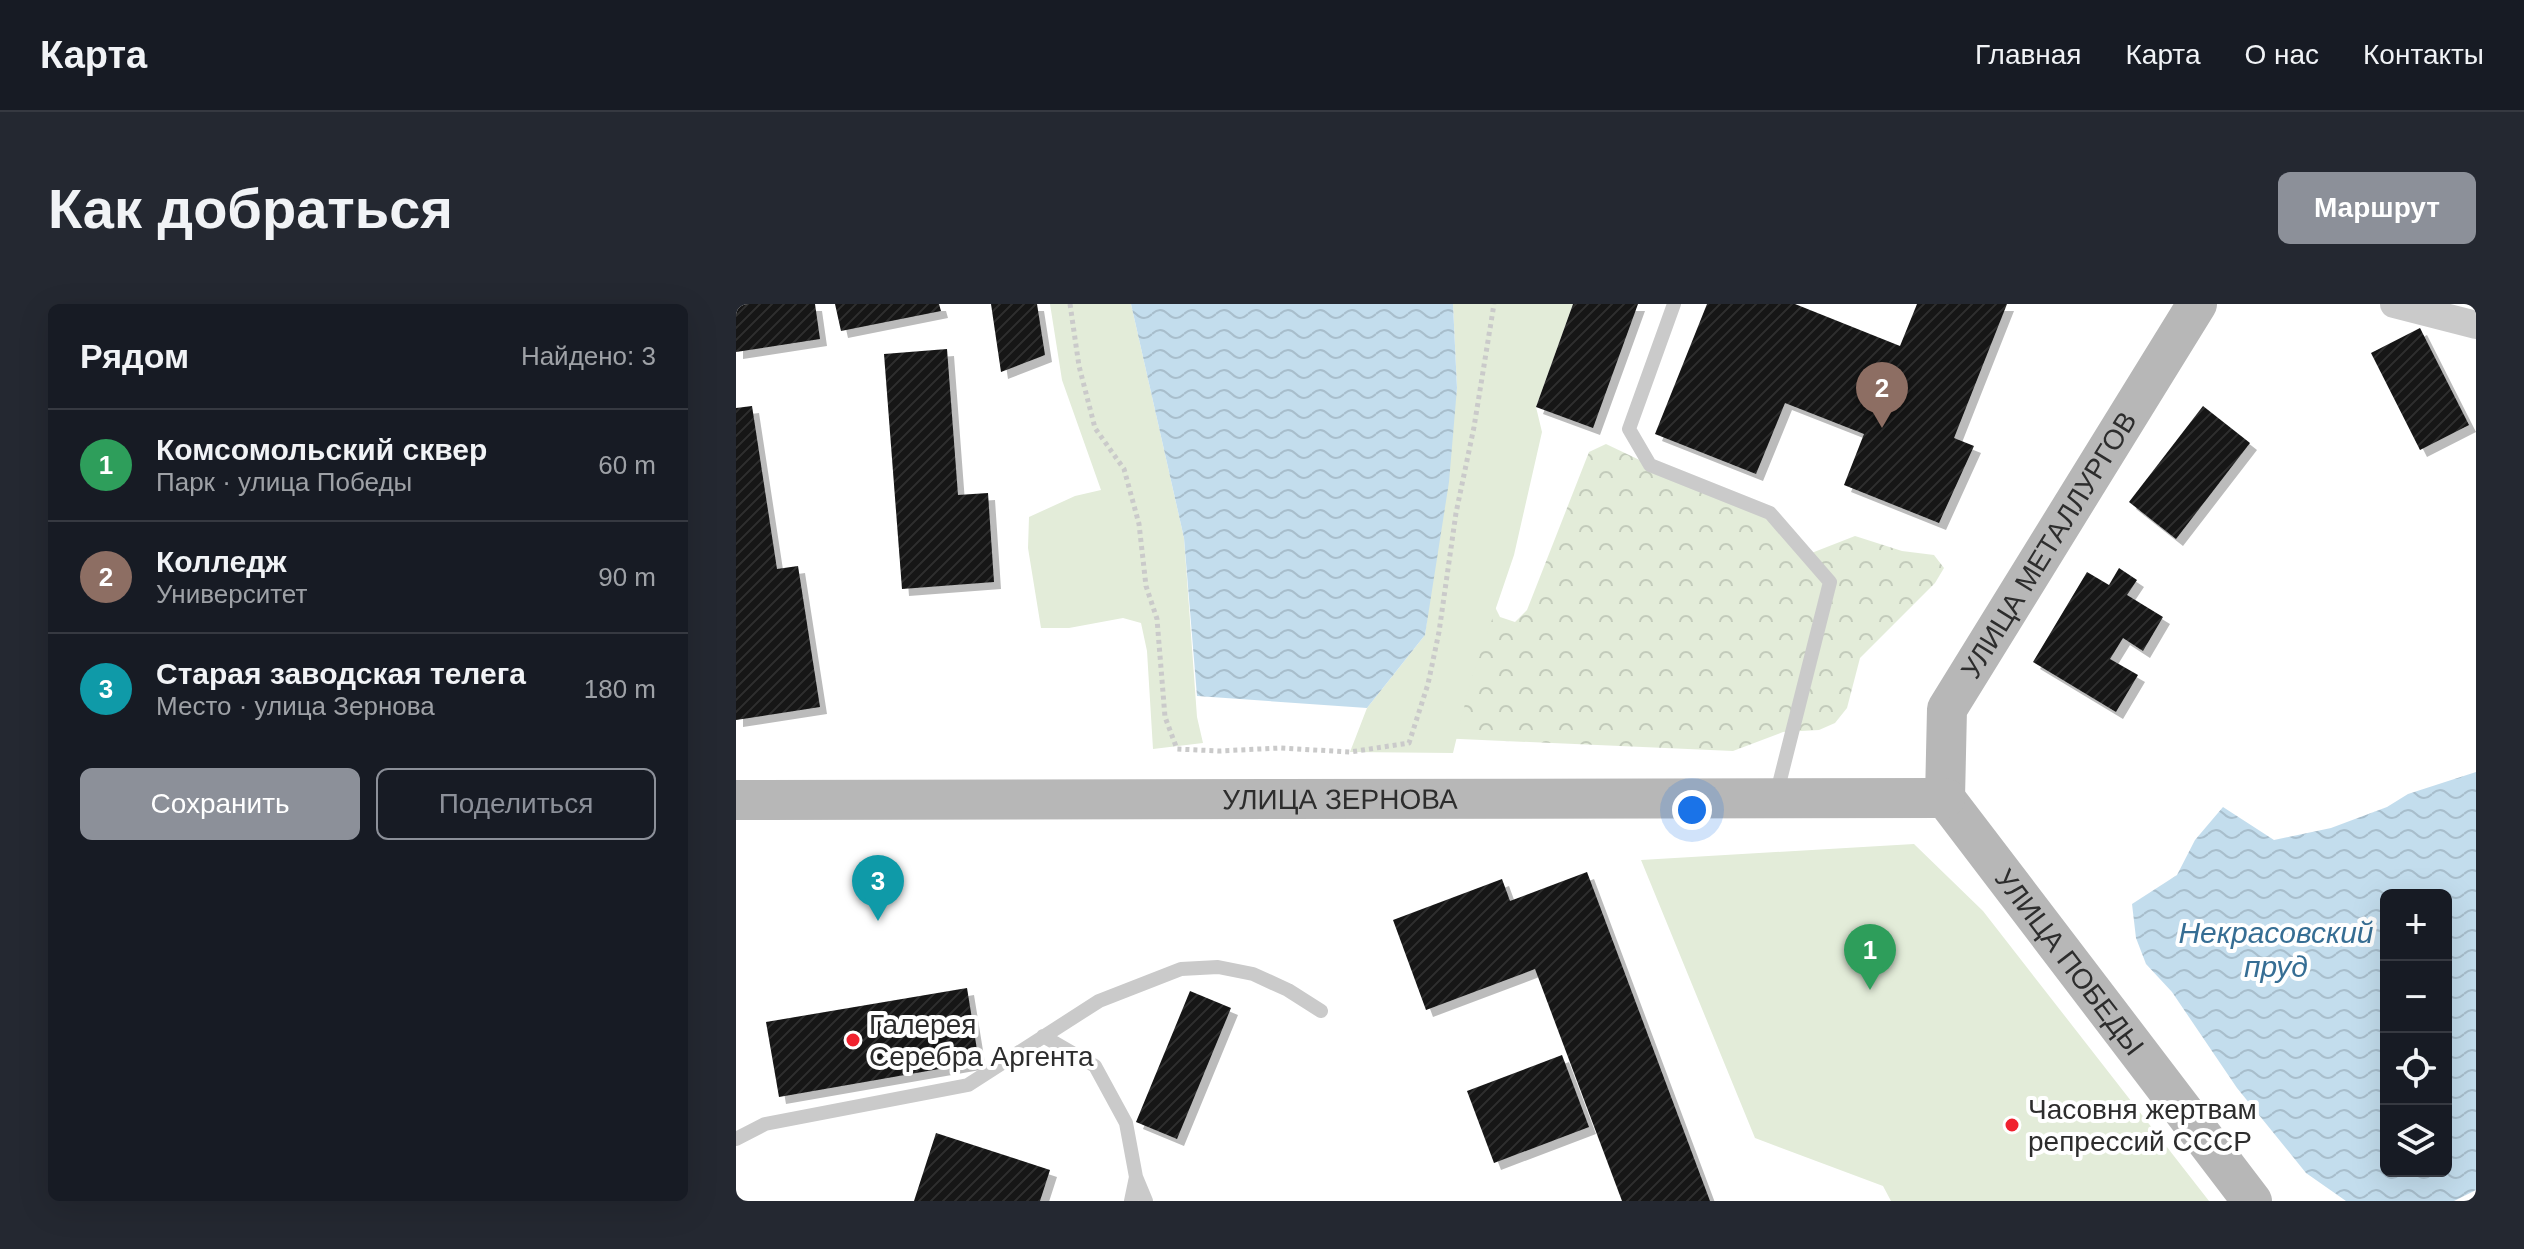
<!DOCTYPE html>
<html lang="ru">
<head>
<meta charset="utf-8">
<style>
	:root { --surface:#171b24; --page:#242831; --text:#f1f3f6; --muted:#9ea1a6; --line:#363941; --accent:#8c9099 }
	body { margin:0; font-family:Helvetica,sans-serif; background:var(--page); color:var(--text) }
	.controls { position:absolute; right:24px; bottom:24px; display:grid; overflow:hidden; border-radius:12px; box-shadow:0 8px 32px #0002 }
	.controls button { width:72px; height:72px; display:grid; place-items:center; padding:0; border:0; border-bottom:2px solid var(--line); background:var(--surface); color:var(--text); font:40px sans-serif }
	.you { position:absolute; left:956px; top:506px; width:28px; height:28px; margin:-20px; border:6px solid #fff; border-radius:50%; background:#1a73e8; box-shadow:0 0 0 12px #1a73e833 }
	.badge { display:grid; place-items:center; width:52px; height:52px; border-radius:50%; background:var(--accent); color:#fff; font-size:26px; font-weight:700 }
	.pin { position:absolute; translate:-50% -66px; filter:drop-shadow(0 2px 4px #0008) }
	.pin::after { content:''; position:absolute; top:42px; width:28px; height:24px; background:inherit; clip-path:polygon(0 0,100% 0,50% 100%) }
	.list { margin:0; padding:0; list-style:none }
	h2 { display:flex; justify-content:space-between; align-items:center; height:104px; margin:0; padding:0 32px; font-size:34px }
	h2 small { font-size:26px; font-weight:400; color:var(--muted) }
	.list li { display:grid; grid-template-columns:52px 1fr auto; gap:24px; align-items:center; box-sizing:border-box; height:112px; padding:0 32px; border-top:2px solid var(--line) }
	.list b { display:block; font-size:30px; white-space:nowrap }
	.list p { margin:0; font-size:26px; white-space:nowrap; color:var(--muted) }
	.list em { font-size:26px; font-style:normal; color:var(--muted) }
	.actions { display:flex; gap:16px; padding:24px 32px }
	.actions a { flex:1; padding:18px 0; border:2px solid var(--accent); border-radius:12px; text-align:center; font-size:28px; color:var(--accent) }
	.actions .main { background:var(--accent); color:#fff }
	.icon { flex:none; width:44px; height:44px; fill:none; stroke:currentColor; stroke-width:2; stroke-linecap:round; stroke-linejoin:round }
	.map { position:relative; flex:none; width:1740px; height:897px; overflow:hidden; border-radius:12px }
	header { display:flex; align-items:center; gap:48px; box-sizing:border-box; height:112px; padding:0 40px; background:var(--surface); border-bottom:2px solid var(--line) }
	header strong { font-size:38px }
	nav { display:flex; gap:44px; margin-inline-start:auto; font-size:28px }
	.intro { display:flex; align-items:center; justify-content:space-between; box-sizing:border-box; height:192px; padding:0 48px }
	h1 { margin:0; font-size:56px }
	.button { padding:20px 36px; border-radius:12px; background:var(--accent); color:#fff; font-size:28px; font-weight:700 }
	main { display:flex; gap:48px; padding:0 48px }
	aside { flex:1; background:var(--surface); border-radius:12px; box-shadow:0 8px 32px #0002 }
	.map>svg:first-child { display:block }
	.forest { fill:url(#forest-crowns) }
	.park { fill:#e3ecd9 }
	.water { fill:url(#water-waves); fill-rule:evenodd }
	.building { fill:url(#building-hatch); filter:url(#shadow) }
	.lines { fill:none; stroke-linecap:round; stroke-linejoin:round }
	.path { stroke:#cacaca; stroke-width:5; stroke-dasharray:4 4; stroke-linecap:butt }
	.service { stroke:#cacaca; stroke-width:14 }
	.minor { stroke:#cacaca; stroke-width:28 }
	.secondary { stroke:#b7b7b7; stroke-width:40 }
	.poi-dot { fill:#f0222f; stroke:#fff; stroke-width:3 }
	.labels { text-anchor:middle; stroke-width:8; stroke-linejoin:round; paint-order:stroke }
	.street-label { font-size:28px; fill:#2d2d2d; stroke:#fff }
	.poi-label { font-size:28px; fill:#2d2d2d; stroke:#fff; text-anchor:start }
	.water-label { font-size:30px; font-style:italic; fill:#366e94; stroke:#fff }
</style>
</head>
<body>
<header>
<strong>Карта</strong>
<nav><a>Главная</a><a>Карта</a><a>О нас</a><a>Контакты</a></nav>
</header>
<div class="intro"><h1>Как добраться</h1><a class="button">Маршрут</a></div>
<main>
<aside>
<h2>Рядом<small>Найдено: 3</small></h2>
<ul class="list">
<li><span class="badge" style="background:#2e9e5b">1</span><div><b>Комсомольский сквер</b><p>Парк · улица Победы</p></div><em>60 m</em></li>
<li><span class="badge" style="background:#8d6e63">2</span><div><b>Колледж</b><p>Университет</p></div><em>90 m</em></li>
<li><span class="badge" style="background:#0f9aa8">3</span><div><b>Старая заводская телега</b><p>Место · улица Зернова</p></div><em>180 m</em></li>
</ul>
<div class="actions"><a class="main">Сохранить</a><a>Поделиться</a></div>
</aside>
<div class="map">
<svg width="1740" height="897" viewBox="0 0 1740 897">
	<defs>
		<pattern id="forest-crowns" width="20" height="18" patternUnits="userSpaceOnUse" patternTransform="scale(2)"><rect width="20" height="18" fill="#e3ecd9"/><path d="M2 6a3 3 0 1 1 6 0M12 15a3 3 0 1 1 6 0" fill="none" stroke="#c3cbbb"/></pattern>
		<pattern id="water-waves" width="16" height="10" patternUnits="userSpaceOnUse" patternTransform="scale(2)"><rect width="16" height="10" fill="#c3dded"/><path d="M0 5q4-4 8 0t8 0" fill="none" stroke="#a8becc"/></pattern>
		<pattern id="building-hatch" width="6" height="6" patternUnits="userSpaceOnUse" patternTransform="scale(2)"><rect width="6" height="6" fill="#141414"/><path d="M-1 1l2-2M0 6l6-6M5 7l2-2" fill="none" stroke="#2e2e2e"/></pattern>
		<filter id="shadow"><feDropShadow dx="7" dy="7" stdDeviation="0" flood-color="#0004"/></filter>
	</defs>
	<rect width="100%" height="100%" fill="#fff"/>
	<path class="forest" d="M870 140 914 161 1006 193 1073 250 1119 232 1166 247 1198 251 1208 264 1199 279 1124 354 1111 404 1099 419 1083 426 1047 428 997 447 702 434 756 297 764 313 779 318 791 306 853 148Z"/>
	<path class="park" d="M314 0H395L448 234 461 413 467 439 417 445 411 347 405 319 387 314 333 324H305L292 244 293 213 339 192 365 186 326 76Z
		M717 0H837L800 103 806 128 778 251 733 383 717 449 614 448 631 404 689 331 721 84Z
		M1178 540 1247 607 1473 897H1155L1147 882 1019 834 905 556Z"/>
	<path class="water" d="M395 0H717L721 84 713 178 689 331 631 404 461 392 448 234Z
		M1740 468V886L1718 897H1610L1570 869 1501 784 1436 688 1410 660 1400 634 1396 600 1441 571 1459 536 1487 503 1538 536 1595 524 1651 503 1672 490ZM1710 591V867H1650V591Z"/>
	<path class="building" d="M0 0H79L84 35 0 48Z
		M99 0H203L205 7 105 27Z
		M255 0H301L309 51 265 68Z
		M837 0H902L857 124 800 103Z
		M971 0H1059L1164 42 1181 0H1271L1218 134 1238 142 1203 219 1108 181 1128 130 1049 99 1020 170 919 130Z
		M1684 24 1733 121 1684 146 1635 49Z
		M211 45 222 191 252 189 258 278 166 285 148 50Z
		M16 102 41 265 62 262 84 403 0 416V104Z
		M1467 102 1514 139 1440 235 1393 198Z
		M1383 264 1401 276 1391 291 1427 313 1407 347 1387 334 1374 355 1402 371 1380 408 1297 358 1351 268 1373 281Z
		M851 568 974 897H886L799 665 690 706 657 616 766 575 774 597Z
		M231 684 243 758 43 793 30 718Z
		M454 687 495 704 441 835 400 818Z
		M826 751 853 823 758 859 731 787Z
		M200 829 314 866 304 897H178Z"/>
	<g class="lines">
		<path class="path" d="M334 0 343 62 359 124 388 165 403 220 410 282 421 315 429 413 441 445 483 447 544 444 614 448 673 439 692 380 703 328 720 209 738 123 758 0"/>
		<path class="service" d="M938 0 893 125 914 161 1034 209 1094 278 1040 492
			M307 732 359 762 390 819 400 873 395 897
			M0 835 29 820 232 781 363 697 445 665 482 663 517 670 552 686 585 707
			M400 873 410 897"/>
		<path class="minor" d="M1658 0 1740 21"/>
		<g class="secondary">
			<path id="s1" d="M1209 494 1211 405 1461 0"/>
			<path id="s2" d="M1209 494 1516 897"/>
			<path id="s3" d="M0 496 1209 494"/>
		</g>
	</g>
	<g class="poi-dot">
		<circle cx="117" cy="736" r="8"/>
		<circle cx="1276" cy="821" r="8"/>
	</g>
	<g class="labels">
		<g class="street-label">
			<text dy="10" stroke="none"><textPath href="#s1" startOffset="282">УЛИЦА МЕТАЛЛУРГОВ</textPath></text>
			<text dy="10" stroke="none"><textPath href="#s3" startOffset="604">УЛИЦА ЗЕРНОВА</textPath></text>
			<text dy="10" stroke="none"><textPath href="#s2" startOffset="206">УЛИЦА ПОБЕДЫ</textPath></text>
		</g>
		<g class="poi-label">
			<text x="133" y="730">Галерея<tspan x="133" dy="32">Серебра Аргента</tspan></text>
			<text x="1292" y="815">Часовня жертвам<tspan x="1292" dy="32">репрессий СССР</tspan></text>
		</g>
		<g class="water-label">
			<text x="1540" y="639">Некрасовский<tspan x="1540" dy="34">пруд</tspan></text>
		</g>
	</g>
</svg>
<div class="controls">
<button>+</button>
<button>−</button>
<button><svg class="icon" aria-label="locate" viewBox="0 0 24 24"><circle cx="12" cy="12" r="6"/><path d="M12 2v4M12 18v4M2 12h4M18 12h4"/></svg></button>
<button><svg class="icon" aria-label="layers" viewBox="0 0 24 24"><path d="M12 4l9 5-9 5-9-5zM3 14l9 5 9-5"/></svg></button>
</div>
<div class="you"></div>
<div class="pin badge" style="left:1134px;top:686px;background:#2e9e5b">1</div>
<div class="pin badge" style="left:1146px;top:124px;background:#8d6e63">2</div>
<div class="pin badge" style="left:142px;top:617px;background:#0f9aa8">3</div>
</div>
</main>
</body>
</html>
